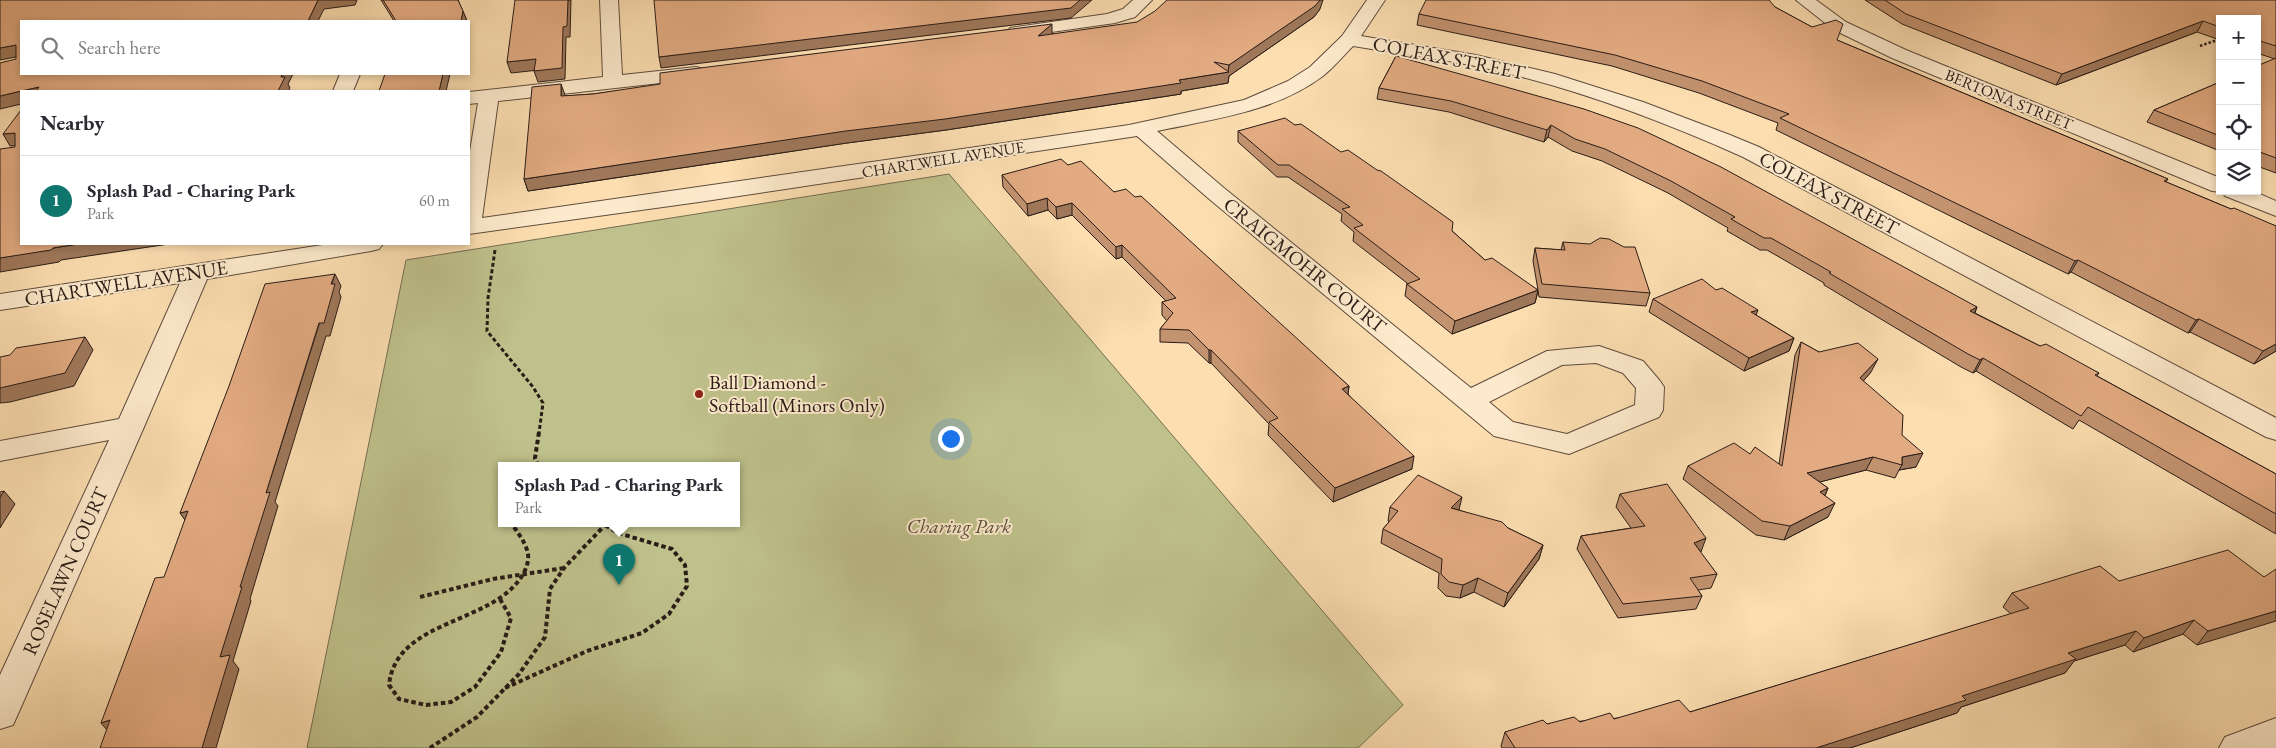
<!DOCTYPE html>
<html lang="en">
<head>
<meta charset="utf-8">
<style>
	:root { --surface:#fff; --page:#f2f2f3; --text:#2b2b33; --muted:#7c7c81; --line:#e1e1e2; --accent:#0f766e }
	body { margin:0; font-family:"EB Garamond",serif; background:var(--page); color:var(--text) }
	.controls { position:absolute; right:15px; top:15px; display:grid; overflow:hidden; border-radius:0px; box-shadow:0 2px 8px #0003 }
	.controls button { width:45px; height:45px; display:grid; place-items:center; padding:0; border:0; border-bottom:1px solid var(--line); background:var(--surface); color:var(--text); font:25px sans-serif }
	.you { position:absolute; left:950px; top:438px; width:18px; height:18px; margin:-12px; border:4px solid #fff; border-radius:50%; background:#1a73e8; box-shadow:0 0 0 8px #1a73e833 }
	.badge { display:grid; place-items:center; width:32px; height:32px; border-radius:50%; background:var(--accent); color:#fff; font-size:16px; font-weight:700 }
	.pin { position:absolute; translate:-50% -41px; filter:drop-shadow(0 1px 2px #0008) }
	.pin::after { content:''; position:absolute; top:26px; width:18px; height:15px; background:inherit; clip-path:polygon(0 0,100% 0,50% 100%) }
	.popup { position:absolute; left:498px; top:462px; width:242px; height:65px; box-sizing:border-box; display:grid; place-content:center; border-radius:0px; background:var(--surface); filter:drop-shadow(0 1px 4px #0005); font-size:16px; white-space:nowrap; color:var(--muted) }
	.popup b { font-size:19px; color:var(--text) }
	.popup::after { content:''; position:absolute; left:50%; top:100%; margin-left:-10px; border:10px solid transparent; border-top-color:var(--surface) }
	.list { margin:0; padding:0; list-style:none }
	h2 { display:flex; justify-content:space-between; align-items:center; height:65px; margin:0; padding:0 20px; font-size:21px }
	h2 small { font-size:16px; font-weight:400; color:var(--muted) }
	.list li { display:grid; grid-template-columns:32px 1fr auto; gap:15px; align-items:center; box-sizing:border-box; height:90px; padding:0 20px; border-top:1px solid var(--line) }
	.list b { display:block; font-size:19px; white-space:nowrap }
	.list p { margin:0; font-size:16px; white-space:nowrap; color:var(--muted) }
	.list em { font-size:16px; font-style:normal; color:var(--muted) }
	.icon { flex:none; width:28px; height:28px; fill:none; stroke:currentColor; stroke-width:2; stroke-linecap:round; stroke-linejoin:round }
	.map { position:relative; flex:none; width:2276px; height:748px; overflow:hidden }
	.search { position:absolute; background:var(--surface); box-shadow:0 2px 8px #0003; left:20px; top:20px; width:450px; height:55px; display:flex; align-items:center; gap:12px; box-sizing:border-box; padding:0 18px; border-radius:0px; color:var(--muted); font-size:19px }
	.panel { position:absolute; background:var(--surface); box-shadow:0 2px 8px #0003; left:20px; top:90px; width:450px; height:155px; border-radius:0px }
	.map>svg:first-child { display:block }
	.green { fill:#bfc18c; stroke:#746e52; fill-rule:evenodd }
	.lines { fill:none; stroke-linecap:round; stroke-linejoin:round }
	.street-casing { stroke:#5e4c3e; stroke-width:2 }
	.path-far2 { stroke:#291c17; stroke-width:2.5; stroke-dasharray:2.5 2; stroke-linecap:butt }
	.path-far1 { stroke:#291c17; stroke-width:3; stroke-dasharray:4 2.5; stroke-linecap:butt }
	.path { stroke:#291c17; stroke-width:4; stroke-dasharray:4.5 3; stroke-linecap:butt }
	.street { fill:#fdeacc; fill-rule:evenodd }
	.wall { fill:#c39370; stroke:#291c17 }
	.shaded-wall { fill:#9f785b; stroke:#291c17 }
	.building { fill:#e3ab82; stroke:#291c17 }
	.poi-dot { fill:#8f2418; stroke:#fdeacc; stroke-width:2 }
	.labels { text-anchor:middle; stroke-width:4; stroke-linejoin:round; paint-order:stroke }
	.far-street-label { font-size:16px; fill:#291c17; stroke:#fdeacc }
	.street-label { font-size:20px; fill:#291c17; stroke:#fdeacc }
	.poi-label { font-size:20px; fill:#291c17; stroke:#fdeacc; text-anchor:start }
	.park-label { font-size:20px; font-style:italic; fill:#564e3a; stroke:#fdeacc }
</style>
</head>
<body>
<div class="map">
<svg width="2276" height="748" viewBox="0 0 2276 748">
	<rect width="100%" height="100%" fill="#fcdeb1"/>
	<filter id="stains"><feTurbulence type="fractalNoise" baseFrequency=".004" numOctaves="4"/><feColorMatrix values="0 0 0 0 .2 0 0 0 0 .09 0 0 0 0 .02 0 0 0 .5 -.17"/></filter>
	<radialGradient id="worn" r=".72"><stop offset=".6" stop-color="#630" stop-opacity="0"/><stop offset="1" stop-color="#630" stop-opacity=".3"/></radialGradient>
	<path class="green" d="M949 174 1403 705 1358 748H307L406 260ZM502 466H736V524H502Z"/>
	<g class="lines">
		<g class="street-casing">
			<path id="street" d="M600 0H618L622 75 696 67 703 69 706 73 703 77 696 79 498 101 482 218 1129 125 1244 100 1288 81 1310 67 1342 36 1367 0H1385L1361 36 1476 55 1555 74 1643 102 1730 135 1759 147 2276 418V440L2266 437 1743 157C1669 124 1593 95 1514 75 1461 61 1407 55 1353 46 1343 56 1334 67 1323 76 1275 112 1214 119 1157 131L1224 188 1471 388 1547 351 1599 346 1643 361 1660 381 1664 387 1663 410 1659 417 1569 454 1494 436 1208 198 1137 136 699 202 469 234V157L478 103 469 104V92L603 77ZM1596 363 1623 373 1636 388 1635 405 1567 434 1513 422 1489 402 1562 365Z
				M1133 0H1152L1135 17 1115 23 1016 37 1010 36 1007 32 1010 28 1016 27 1107 14 1123 9Z
				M1796 0H1816L1846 22 1906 50 2220 178V191H2253L2276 201V216L2225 196 2222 192 2212 191 1892 58 1834 30Z
				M340 74H360L353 91H333Z
				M329 244H383L379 249 371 251 207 279 144 427 18 714 13 725 0 729V675L109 440 0 461V441L119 419 180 283 0 310V294Z
				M2276 718V748H2219L2225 737Z"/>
		</g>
		<path class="path-far2" d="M2200 46 2220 39"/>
		<path class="path-far1" d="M495 250 488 298 487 331 533 387 543 403 539 433"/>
		<path class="path" d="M538 466 535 458 539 432
			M420 597 493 579 564 568
			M500 599 511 618 501 652 475 687 451 702 426 705 399 699 389 685C396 619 491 625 522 576 526 569 529 562 528 554 526 543 518 533 512 524
			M505 688 587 651 642 633 669 614 687 586 685 565 672 549 618 533 605 525
			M430 748 477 717 519 674 545 637 550 589 564 568 605 525 603 524"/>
		<use href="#street" class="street"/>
	</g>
	<path class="wall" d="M381 0H458L467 21H394Z
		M1865 0H2276V173L2257 166V66L2275 59 2257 53V19H2220V40L2197 32 2056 85 1902 24Z
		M1775 7 1812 27 1837 40 2168 179 2166 182 2231 209 2276 226V351L2254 364 2190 332 2188 333 2071 272 2068 274 1776 130 1778 123 1699 93 1612 66 1417 25 1419 14Z
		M1320 9 1314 17 1229 76 1228 83 1181 91V94L946 130 847 143 528 191 524 179 565 96 593 94 1052 34Z
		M1396 56 1977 307 1975 313 2040 346 2099 373 2097 376 2276 474V534L2079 420 2073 429 1976 371 1973 373 1961 367 1824 285V283L1767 250H1760L1727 231 1728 228 1668 193 1602 161 1572 151 1548 137 1544 142 1449 112 1377 99 1379 88Z
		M2220 82V151L2147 122 2154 110Z
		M1295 125 1452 231 1485 260 1538 290 1533 261 1535 248 1561 250 1563 242 1650 293 1646 306 1539 297 1538 291 1535 303 1452 334 1405 296 1407 283 1353 241 1354 232 1341 221 1342 214 1288 177H1277L1238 142V131Z
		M1068 165 1114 192 1135 197 1349 386 1348 394 1412 469 1333 502 1268 435 1269 424 1211 363H1209L1188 343 1160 342V329L1167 321 1162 315V302L1166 301 1122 257 1116 259 1072 215 1057 219 1048 210 1028 216 1003 187 1002 175Z
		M1716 290 1756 315 1794 338 1789 351 1744 371 1649 312 1653 299Z
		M1801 342 1819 352 1871 372 1863 381 1902 435 1916 467 1899 470 1895 478 1866 470 1819 482 1828 488 1825 496 1828 517 1784 540 1756 535 1683 479 1688 466 1750 454 1779 464 1795 355Z
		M1620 494 1700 552 1717 574 1711 588 1698 590 1702 596 1696 609 1618 618 1577 549 1581 536 1631 528 1616 507Z
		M1390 507 1459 510 1508 528 1543 545 1539 559 1504 607 1474 592 1460 598 1446 596 1438 588 1439 573 1381 543 1383 529 1389 522 1388 521Z
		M2264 577 2197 645 2183 634 2133 652 2125 645 2074 661 2065 673 1961 707 1957 713 1850 748H1502L1501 746 1505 732 1547 724 1690 712 2011 614 2003 607 2012 593 2119 581Z"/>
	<path class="shaded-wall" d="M318 0H357L355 5 324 9 318 21H308Z
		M568 0H571L570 37H566L565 79 538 82 534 71 563 27Z
		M1080 0H1092L1071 18 661 68 659 57Z
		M1320 0H1323L1320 9 1314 17 1229 76 1228 83 1181 91V94L946 130 847 143 528 191 524 179 1179 80 1228 72 1229 65Z
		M463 11 467 21H461Z
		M2203 21 2197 32 2056 85 2062 74Z
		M1052 24V35L1038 36Z
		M16 45 21 56 0 60V48Z
		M536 59 539 70 511 73 507 62Z
		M282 74H293L288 84 290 88 288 91H278L281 77Z
		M443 74H450L446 91H439Z
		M561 84 565 95 564 108 561 96Z
		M39 87 42 91H21V104L0 109V96Z
		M1551 125 1548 137 1544 142 1547 130Z
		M15 133 21 145 10 146 3 134Z
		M1047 198 1048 210 1028 216 1027 204Z
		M1072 203V215L1057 219 1056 207Z
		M78 244H169L61 260 59 262 0 272V258L53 248Z
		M1122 245V257L1116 259V247Z
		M2078 260 2071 272 2068 274 2075 261Z
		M335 274 341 286 339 292 341 297 330 336H326L275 502 278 506 250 599 251 601 233 661 239 669 216 748H202L220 657 266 493Z
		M1538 290 1535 303 1452 334 1455 321Z
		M1977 307 1971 320 1970 311Z
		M1758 310 1753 323 1751 312Z
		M2199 319 2190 332 2188 333 2196 320Z
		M85 337 93 350 74 386 10 402 0 403V388Z
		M1794 338 1789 351 1744 371 1749 358Z
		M2276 344V351L2254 364 2263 351Z
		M1209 350H1211V363H1209Z
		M1983 358 1976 371 1973 373 1980 360Z
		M1878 359 1871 372 1854 392 1860 378Z
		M1349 386 1347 400 1342 389Z
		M1923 453 1916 467 1899 470 1902 465V457Z
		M1414 456 1412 469 1333 502 1335 488Z
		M1873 457 1866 470 1801 487 1807 473Z
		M1828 488 1822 502 1820 492Z
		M4 491 15 504 0 528V497Z
		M1462 497 1459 510 1451 508Z
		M1835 503 1828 517 1784 540 1790 526Z
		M188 511 189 526 180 513Z
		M1706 538 1701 552 1694 543Z
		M1543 545 1539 559 1504 607 1508 593Z
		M1478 578 1474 592 1460 598 1463 585Z
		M2276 611V621L2197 645 2208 631Z
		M2194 620 2183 634 2133 652 2144 638Z
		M2136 631 2125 645 2074 661 2065 673 1961 707 1957 713 1850 748H1816L1962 696 2068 653Z
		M110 720 112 736 101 723Z"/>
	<path class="building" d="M0 0H318L308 21H21V74H282L281 77H285L278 91H36L39 87 0 96V63L16 59V45L0 48Z
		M383 0H458L463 11 461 21H396Z
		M515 0H568L567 26 563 27 562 68 534 71 536 59 507 62Z
		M654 0H1080L1071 8 659 57Z
		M1167 0H1320L1315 6 1229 65 1214 62 1229 72 1179 80 1181 83 945 119 846 131 524 179 532 87 561 84V96L593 94 660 84V73L1052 24 1038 36 1137 22 1155 11Z
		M1426 0H1769L1775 7 1812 27 1836 20 1843 24 1837 40 2168 179 2164 181 2231 209 2234 208 2276 226V344L2263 351 2199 319 2196 320 2078 260 2075 261 1780 118 1789 114 1702 81 1615 55 1419 14Z
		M1885 0H2276V46L2257 40V19H2220V27L2203 21 2062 74 1906 14Z
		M1396 56 1584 109 1638 128 1721 167 1977 307 1970 311 2040 346 2046 344 2099 373 2095 375 2276 474V514L2088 407 2081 416 1983 358 1980 360 1968 354 1829 273 1831 272 1771 238H1764L1731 219 1735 217 1671 181 1605 149 1575 139 1551 125 1547 130 1451 101 1379 88Z
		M2276 58V158L2257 151V66Z
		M385 74H443L439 91H379Z
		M2220 82V136L2154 110Z
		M21 110V244H78L53 248 51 250 0 258V149L15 147V133L3 134Z
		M1285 118 1295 125 1301 124 1341 152 1348 150 1377 170 1381 171 1453 222 1452 231 1485 260 1492 258 1538 290 1455 321 1407 284 1420 279 1354 228 1363 225 1342 209 1350 207 1289 165H1278L1238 131Z
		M1061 159 1068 165 1081 161 1114 192 1126 189 1135 197 1141 196 1349 386 1342 389 1414 456 1335 488 1269 422 1278 418 1211 350H1209L1189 330 1160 329 1173 313 1162 302 1176 298 1122 245 1116 247 1072 203 1056 207 1047 198 1027 204 1002 175Z
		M1600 238 1609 239 1624 247H1635L1650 293 1542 284 1535 248 1565 250 1563 242 1590 244Z
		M335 274 331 284H335L324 323H319L266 493 270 492 240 587H242L220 657 230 655 202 748H100L110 720 101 723 155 578 164 577 188 511 180 513 229 386 265 284Z
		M1702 279 1716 290 1722 288 1758 310 1751 312 1794 338 1749 358 1653 299Z
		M85 337 65 373 0 388V357L10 355 16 348Z
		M1801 342 1819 352 1858 343 1878 359 1860 378 1903 415 1902 435 1923 453 1902 457V465L1873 457 1807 473 1828 488 1820 492 1835 503 1790 526 1762 521 1688 466 1734 443 1750 454 1755 447 1782 466Z
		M1418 475 1462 497 1451 508 1502 522 1508 528 1543 545 1508 593 1478 578 1463 585 1449 582 1441 574 1442 559 1383 529 1398 511 1390 507Z
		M1667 484 1706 538 1694 543 1717 574 1690 578 1702 596 1623 604 1581 536 1645 526 1620 494Z
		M4 491 0 497V492Z
		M2228 550 2264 577 2276 569V611L2208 631 2194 620 2144 638 2136 631 2068 653 2076 659 1962 696 1966 700 1816 748H1515L1505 732 1543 720 1547 724 1574 717 1580 722 1610 713 1614 719 1679 700 1690 712 2029 608 2012 593 2100 566 2119 581Z"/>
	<circle class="poi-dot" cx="699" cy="394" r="5"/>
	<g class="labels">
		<g class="far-street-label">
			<text transform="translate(2009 99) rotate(22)" y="6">BERTONA STREET</text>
			<text transform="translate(943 159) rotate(-9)" y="6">CHARTWELL AVENUE</text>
		</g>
		<g class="street-label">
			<text transform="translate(1449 58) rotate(11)" y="7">COLFAX STREET</text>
			<text transform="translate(1829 193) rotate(28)" y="7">COLFAX STREET</text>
			<text transform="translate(1305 265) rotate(39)" y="7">CRAIGMOHR COURT</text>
			<text transform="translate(126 283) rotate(-9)" y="7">CHARTWELL AVENUE</text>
			<text transform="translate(65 571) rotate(-66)" y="7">ROSELAWN COURT</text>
		</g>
		<g class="poi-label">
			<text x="709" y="389">Ball Diamond -<tspan x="709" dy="23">Softball (Minors Only)</tspan></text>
		</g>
		<g class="park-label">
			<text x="959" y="533">Charing Park</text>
		</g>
	</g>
	<rect width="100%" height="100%" filter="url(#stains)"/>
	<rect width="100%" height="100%" fill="url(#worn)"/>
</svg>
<div class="controls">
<button>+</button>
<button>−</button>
<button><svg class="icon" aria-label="locate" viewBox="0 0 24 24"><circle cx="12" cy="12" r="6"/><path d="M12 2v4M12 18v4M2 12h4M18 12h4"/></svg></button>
<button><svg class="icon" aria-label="layers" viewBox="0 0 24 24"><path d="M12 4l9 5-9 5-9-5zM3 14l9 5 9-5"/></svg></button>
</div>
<div class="you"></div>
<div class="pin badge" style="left:619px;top:585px">1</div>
<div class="popup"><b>Splash Pad - Charing Park</b>Park</div>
<div class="search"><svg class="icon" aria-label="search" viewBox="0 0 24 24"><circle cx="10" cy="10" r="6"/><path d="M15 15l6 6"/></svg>Search here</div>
<section class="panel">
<h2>Nearby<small></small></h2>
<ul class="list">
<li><span class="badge">1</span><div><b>Splash Pad - Charing Park</b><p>Park</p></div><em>60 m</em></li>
</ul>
</section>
</div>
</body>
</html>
